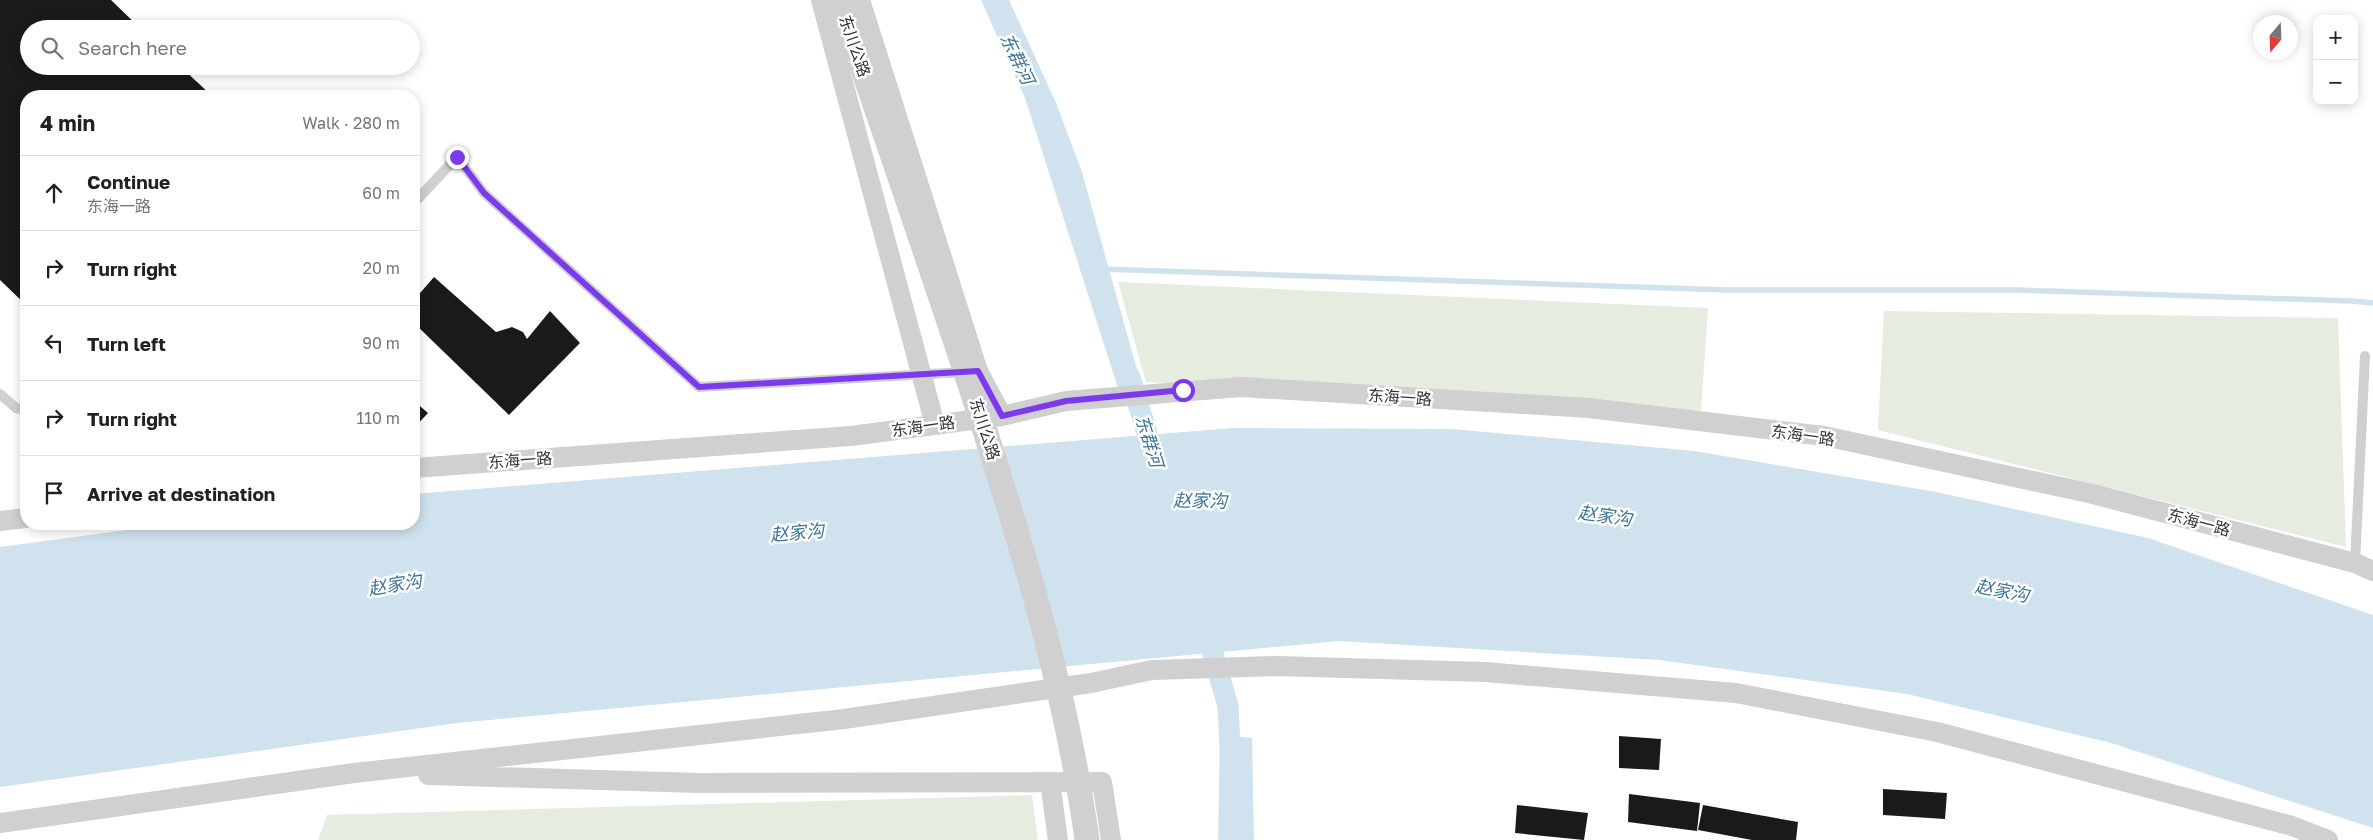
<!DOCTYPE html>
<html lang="en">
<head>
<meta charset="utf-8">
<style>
	:root { --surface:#fff; --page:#f2f2f2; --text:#202124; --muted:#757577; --line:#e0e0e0 }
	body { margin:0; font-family:"Golos Text","Noto Sans SC",sans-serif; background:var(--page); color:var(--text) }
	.controls { position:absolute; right:15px; top:15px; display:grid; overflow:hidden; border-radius:10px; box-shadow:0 2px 12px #0003 }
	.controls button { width:45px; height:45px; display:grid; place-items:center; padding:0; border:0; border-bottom:1px solid var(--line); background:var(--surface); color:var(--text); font:25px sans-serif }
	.compass { position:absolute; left:2253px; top:15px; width:45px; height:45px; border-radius:50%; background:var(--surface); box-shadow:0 2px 12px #0003; rotate:199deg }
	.stop { position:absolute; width:15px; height:15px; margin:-11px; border:4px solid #7c3aed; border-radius:50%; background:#fff }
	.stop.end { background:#7c3aed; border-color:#fff; box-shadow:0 1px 5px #0008 }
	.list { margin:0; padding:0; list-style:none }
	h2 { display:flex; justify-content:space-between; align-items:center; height:65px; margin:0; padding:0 20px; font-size:21px }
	h2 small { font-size:16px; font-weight:400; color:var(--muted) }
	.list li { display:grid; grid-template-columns:32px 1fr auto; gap:15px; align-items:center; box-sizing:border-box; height:75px; padding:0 20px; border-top:1px solid var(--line) }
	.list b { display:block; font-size:19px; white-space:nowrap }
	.list p { margin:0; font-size:16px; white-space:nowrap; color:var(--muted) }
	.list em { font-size:16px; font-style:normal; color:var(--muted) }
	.icon { flex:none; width:28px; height:28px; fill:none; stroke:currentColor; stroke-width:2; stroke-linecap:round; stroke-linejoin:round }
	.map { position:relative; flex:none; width:2373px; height:840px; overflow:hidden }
	.search { position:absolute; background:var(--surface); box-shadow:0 2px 12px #0003; left:20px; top:20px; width:400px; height:55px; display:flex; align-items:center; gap:12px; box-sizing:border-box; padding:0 18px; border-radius:28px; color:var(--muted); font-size:19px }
	.panel { position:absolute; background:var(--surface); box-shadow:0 2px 12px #0003; left:20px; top:90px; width:400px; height:440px; border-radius:20px }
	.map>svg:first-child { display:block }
	.green { fill:#e6ecdf }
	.water { fill:#cfe2ee }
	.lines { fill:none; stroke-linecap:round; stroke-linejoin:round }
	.stream { stroke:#cfe2ee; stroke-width:5.5 }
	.canal { stroke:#cfe2ee; stroke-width:21 }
	.building { fill:#1a1a1a }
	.service { stroke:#d0d0d0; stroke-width:10 }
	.minor { stroke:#d0d0d0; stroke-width:20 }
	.tertiary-bridge { stroke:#d0d0d0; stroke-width:25 }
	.route { stroke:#7c3aed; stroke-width:6 }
	.labels { text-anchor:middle; stroke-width:5; stroke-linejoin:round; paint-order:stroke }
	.street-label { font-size:16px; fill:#333; stroke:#fff }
	.water-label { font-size:18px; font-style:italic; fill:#3f7597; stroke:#fff }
</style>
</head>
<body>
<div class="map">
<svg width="2373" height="840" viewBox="0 0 2373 840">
	<rect width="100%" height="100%" fill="#fff"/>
	<path class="green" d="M1118 282 1708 308 1701 411 1146 382Z
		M1884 311 2338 318 2346 547 1878 430Z
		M1032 795 1038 840H318L327 815Z"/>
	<path class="water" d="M981 0H1009L1056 103 1082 172 1142 388H1118L1025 98Z
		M1233 428 1452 429 1694 451 1936 492 2148 538 2373 615V828L2111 743 1907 694 1659 660 1339 641 457 723 0 787V547L172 524H414V494Z
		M1220 735 1252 738 1254 840H1218Z"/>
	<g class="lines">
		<path class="stream" d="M1101 269 1728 290H2017L2352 301 2373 303"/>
		<path class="canal" d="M1130 377 1156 463
			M1205 626 1228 706 1231 765"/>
	</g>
	<path class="building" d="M0 0H111L141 29H29V66H180L212 96H26V305L0 280Z
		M434 277 496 332 512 327 523 332 527 339 550 311 580 343 509 415 414 323V300Z
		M414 401 428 413 414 428Z
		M1619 736 1661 739 1659 770 1619 768Z
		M1883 789 1947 793 1945 819 1883 815Z
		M1629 794 1700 803 1697 831 1628 822Z
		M1517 805 1588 813 1584 840 1515 833Z
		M1703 805 1798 822 1796 840H1752L1698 830Z"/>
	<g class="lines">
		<path class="service" d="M414 203 457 157 484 193 699 387 965 372
			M0 394 16 408 26 410
			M2355 563 2365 356"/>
		<path class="minor" d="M821 0 935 425
			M860 0 978 371 1002 416
			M414 468 851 436 1002 416 1066 401 1241 387 1589 408 1824 436 2089 493 2355 563 2373 571
			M0 521 26 518
			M428 775 699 783 1102 782 1111 840
			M1050 782 1058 840
			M0 823 354 773 844 719 1091 683 1152 670 1276 666 1485 672 1736 693 1937 732 2292 826 2328 840"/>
		<path class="tertiary-bridge" d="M839 0C886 136 933 272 978 409 1023 549 1067 693 1087 840"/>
	</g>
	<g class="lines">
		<path class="route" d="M457 157 484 193 699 387 978 371 1002 416 1066 401 1183 390"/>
	</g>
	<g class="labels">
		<g class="street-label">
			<text transform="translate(855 46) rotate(71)" y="6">东川公路</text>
			<text transform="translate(1400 397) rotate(4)" y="6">东海一路</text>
			<text transform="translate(923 426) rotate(-8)" y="6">东海一路</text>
			<text transform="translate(985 429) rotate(72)" y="6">东川公路</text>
			<text transform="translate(1803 435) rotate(8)" y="6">东海一路</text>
			<text transform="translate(520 460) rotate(-4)" y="6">东海一路</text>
			<text transform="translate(2199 522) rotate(15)" y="6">东海一路</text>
		</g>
		<g class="water-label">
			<text transform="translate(1017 59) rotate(64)" y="6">东群河</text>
			<text transform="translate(1149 441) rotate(73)" y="6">东群河</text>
			<text transform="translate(1200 501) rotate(1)" y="6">赵家沟</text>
			<text transform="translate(1605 516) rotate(8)" y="6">赵家沟</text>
			<text transform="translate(797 533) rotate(-5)" y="6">赵家沟</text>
			<text transform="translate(395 585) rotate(-9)" y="6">赵家沟</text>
			<text transform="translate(2002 591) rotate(11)" y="6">赵家沟</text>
		</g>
	</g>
</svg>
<div class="controls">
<button>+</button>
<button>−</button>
</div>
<svg class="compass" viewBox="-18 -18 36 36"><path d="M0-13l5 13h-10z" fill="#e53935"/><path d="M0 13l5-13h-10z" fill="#757577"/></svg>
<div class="stop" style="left:1183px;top:390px"></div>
<div class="stop end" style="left:457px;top:157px"></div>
<div class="search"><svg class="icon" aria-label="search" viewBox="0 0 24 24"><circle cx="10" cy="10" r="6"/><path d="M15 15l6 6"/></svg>Search here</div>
<section class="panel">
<h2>4 min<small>Walk · 280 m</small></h2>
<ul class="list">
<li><svg class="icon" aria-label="ahead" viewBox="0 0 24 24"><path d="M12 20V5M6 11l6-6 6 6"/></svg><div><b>Continue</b><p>东海一路</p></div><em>60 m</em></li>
<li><svg class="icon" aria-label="right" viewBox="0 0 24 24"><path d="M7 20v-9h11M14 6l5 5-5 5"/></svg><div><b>Turn right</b></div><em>20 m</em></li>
<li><svg class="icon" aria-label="left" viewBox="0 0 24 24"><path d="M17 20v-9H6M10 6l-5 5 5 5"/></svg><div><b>Turn left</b></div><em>90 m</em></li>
<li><svg class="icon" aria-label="right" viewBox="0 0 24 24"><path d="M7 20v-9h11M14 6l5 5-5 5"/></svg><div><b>Turn right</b></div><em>110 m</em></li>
<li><svg class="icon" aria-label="arrive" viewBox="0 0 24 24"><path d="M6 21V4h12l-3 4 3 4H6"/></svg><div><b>Arrive at destination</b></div></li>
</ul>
</section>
</div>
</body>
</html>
